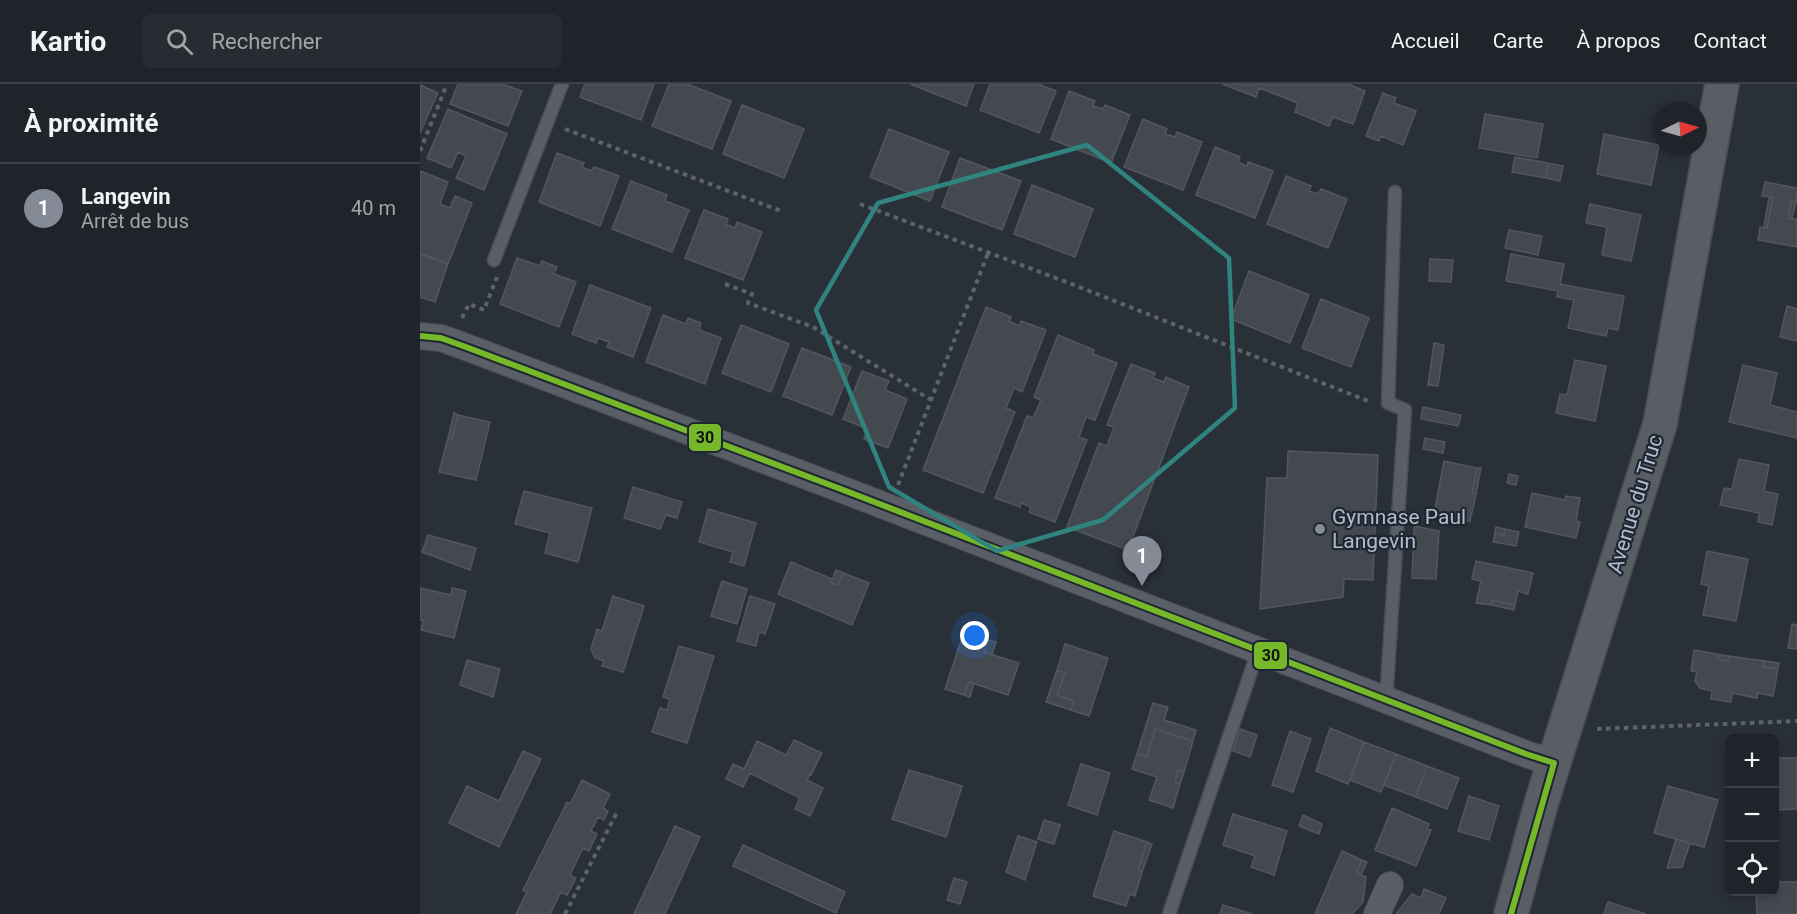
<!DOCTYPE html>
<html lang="fr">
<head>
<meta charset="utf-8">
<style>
	:root { --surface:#20242a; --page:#282c32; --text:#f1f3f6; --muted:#a2a4a8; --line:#3d4147; --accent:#848b96 }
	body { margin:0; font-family:Roboto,sans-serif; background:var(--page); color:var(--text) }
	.controls { position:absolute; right:18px; bottom:18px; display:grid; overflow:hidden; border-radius:9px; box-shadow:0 3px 9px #0003 }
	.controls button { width:54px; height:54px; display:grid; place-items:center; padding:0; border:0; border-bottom:2px solid var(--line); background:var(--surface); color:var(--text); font:30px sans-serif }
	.compass { position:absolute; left:1233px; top:18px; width:54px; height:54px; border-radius:50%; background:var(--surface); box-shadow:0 3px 9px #0003; rotate:85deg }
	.you { position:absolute; left:555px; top:552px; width:21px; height:21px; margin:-15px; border:4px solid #fff; border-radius:50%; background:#1a73e8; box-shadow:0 0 0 9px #1a73e833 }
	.badge { display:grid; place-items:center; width:39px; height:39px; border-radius:50%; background:var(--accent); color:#fff; font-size:20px; font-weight:700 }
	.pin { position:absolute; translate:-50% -50px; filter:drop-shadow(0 2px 3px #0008) }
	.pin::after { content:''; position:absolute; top:32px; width:21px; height:18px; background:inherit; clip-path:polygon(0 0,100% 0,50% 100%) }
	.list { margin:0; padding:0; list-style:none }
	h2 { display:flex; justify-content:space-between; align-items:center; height:78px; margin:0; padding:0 24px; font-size:26px }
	h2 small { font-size:20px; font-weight:400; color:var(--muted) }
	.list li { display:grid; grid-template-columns:39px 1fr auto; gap:18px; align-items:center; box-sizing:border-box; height:90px; padding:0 24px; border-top:2px solid var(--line) }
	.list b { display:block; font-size:22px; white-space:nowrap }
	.list p { margin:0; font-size:20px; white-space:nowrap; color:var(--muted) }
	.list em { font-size:20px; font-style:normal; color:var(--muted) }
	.icon { flex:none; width:33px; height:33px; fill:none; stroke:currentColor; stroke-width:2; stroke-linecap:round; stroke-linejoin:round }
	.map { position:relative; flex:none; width:1377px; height:830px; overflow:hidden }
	header { display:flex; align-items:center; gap:36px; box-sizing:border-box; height:84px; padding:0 30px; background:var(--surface); border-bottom:2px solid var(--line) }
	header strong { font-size:28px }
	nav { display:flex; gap:33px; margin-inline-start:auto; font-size:21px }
	.search { width:420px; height:54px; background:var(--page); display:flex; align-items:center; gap:15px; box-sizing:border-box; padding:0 21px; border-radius:9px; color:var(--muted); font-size:22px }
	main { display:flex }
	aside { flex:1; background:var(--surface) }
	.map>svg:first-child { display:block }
	.building { fill:#444950; stroke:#52575f; stroke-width:1.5 }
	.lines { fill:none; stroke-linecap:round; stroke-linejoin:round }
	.lane-casing { stroke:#484c53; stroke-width:15 }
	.street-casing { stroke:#484c53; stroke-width:28 }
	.secondary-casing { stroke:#484c53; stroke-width:36 }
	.path { stroke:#5d636a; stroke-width:4; stroke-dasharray:4.5 4.5; stroke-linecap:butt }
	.lane { stroke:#5a5e66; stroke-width:12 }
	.street { stroke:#5a5e66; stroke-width:26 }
	.secondary { stroke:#595d64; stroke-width:33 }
	.bus-1-casing { stroke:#1d2633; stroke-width:10 }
	.bus-1 { stroke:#76b82a; stroke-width:6 }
	.marked { fill:none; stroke:#308480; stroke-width:4.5; stroke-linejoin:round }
	.poi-dot { fill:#848b96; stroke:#1d2633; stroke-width:2 }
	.labels { text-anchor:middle; stroke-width:4.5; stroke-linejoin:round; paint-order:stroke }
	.street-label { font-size:21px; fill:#b4bcc9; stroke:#1d2633 }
	.poi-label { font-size:21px; fill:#b4bcc9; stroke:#1d2633; text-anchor:start }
	.line-badge { stroke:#1d2633; stroke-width:2 }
	.pale-badge-label { font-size:16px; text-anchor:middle; font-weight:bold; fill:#111 }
</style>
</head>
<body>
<header>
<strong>Kartio</strong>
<div class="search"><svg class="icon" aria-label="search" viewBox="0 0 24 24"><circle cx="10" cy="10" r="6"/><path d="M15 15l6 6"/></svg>Rechercher</div>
<nav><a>Accueil</a><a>Carte</a><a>À propos</a><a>Contact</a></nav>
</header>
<main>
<aside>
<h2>À proximité<small></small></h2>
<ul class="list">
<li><span class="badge">1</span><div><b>Langevin</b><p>Arrêt de bus</p></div><em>40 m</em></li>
</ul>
</aside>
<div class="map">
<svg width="1377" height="830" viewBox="0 0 1377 830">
	<rect width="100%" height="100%" fill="#2a3038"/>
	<path class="building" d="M38 0H82L102 7 88 42 30 20Z
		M165 0H234L221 36 160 13Z
		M249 0H267L311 17 292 65 232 42Z
		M490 0H554L546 22Z
		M570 0H618L636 7 619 49 560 26Z
		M802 0H928L945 7 933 40 913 33 909 42 875 28 878 19 839 4 836 13Z
		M0 1 18 9 0 49Z
		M649 7 675 17 673 22 683 25 685 21 710 31 691 79 631 55Z
		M963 9 976 14 974 19 996 27 983 61 961 52 959 57 946 52Z
		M322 21 384 45 364 94 303 70Z
		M28 25 87 50 64 106 36 94 46 72 38 68 31 84 7 74Z
		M1065 30 1123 40 1117 74 1059 64Z
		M723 35 747 45 745 50 755 53 757 48 782 58 763 106 704 83Z
		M469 45 529 68 510 117 450 93Z
		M1184 50 1239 61 1231 101 1177 90Z
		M795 63 820 73 818 78 827 82 828 78 853 87 835 134 776 111Z
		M137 69 164 79 162 83 171 87 174 83 199 92 180 142 119 118Z
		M1095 73 1128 79 1126 94 1092 88Z
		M540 74 601 97 582 146 522 123Z
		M1128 79 1143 82 1140 97 1126 94Z
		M0 87 28 98 20 120 30 124 35 112 52 119 28 180 0 169Z
		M866 92 891 102 889 107 898 110 901 105 927 115 908 164 847 140Z
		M211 97 247 111 245 117 269 126 252 168 192 145Z
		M1345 98 1377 104 1376 118 1371 117 1368 134 1377 135V163L1338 156 1340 143 1347 144 1353 113 1342 112Z
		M612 101 673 125 655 173 594 150Z
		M1349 113H1353L1347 144 1344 143Z
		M1371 117 1376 118 1372 134H1368Z
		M1170 120 1221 131 1211 177 1182 171 1187 143 1166 139Z
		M284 126 308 135 306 140 315 144 317 138 342 148 323 196 265 174Z
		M1089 146 1122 152 1118 171 1085 164Z
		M0 170 28 180 15 218 0 213Z
		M1091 170 1144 180 1140 200 1204 212 1198 246 1188 244 1186 252 1148 244 1154 216 1137 213 1138 207 1086 197Z
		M97 174 120 182 122 177 137 183 134 190 156 198 139 243 80 220Z
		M1010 175 1033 176 1031 198 1009 197Z
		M829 187 889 211 870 259 811 235Z
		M170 201 231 224 213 273 187 263 189 258 178 254 176 259 152 250Z
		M901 215 949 234 931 283 882 264Z
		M1367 222 1377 225V257L1360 253Z
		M566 223 591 233 589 237 600 242 601 237 626 246 602 308 594 304 586 324 595 328 563 409 503 386Z
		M243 231 266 240 268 234 281 239 279 246 301 254 285 300 226 278Z
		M321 241 369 260 351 308 302 289Z
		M638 251 674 266 673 270 697 279 675 336 666 333 659 353 667 356 635 438 609 428 611 423 601 419 600 423 575 414 607 332 613 334 621 316 614 313Z
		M1014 259 1024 261 1018 302 1008 301Z
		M382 264 431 283 412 331 363 312Z
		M1155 276 1186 282 1175 337 1136 329 1140 310 1147 311Z
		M711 280 735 289 733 294 744 298 746 293 769 303 708 466 647 443 679 359 687 362 694 343 687 341Z
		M1323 281 1357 289 1350 321 1377 328V354L1309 338Z
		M442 287 469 297 465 306 487 315 468 364 444 355 448 345 423 335Z
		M1003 323 1041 331 1038 342 1001 335Z
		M34 329 38 331 32 355 28 354Z
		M38 331 70 338 56 396 19 388 28 354 32 355Z
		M1005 354 1025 358 1023 369 1003 365Z
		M868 367 958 371 953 496 924 495 923 513 840 525 847 394H867Z
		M1319 375 1349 381 1344 407 1358 410 1352 441 1338 438 1339 429 1300 421 1304 404 1312 405Z
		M1024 377 1057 384 1052 409 1056 410 1050 437 1014 430Z
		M1057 384H1061L1056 410 1052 409Z
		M1089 390 1098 392 1096 401 1087 399Z
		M213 403 262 418 257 434 246 431 240 445 204 434Z
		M104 407 172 424 158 478 125 469 130 449 95 440Z
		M1112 409 1145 416 1146 412 1160 414 1156 437 1160 438 1156 454 1105 443Z
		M288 425 336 439 324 482 310 478 313 468 279 458Z
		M994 442 1019 447 1016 495 992 494Z
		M1076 443 1085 445 1084 451 1075 449Z
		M1085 445 1099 448 1096 462 1073 458 1075 449 1084 451Z
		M8 451 56 464 50 486 2 468Z
		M1287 467 1328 475 1316 537 1283 531 1289 502 1281 500Z
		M1056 477 1113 489 1108 510 1098 507 1095 521 1072 516 1071 521 1056 519 1061 497 1052 495Z
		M371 478 412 495 411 499 418 501 423 489 449 499 432 541 358 510Z
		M416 486 423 489 418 501 411 499Z
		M302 497 327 505 317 540 291 532Z
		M0 504 31 511 32 504 46 507 34 554 1 546 3 536H0Z
		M193 512 224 522 203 588 182 582 184 577 175 574 171 565 177 545 182 547Z
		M330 512 355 520 345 550 339 548 336 562 317 557Z
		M1072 516 1095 521 1094 526 1071 521Z
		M1372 540 1377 541V565L1368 564Z
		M544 548 568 556 564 568 599 579 588 611 549 598 544 611 525 605Z
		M568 556 576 558 572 571 564 568Z
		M645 560 688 574 669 632 651 626 654 617 637 611 645 589 637 586Z
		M259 562 294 572 267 659 232 648 240 624 247 626 250 615 243 613Z
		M1274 566 1296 570 1300 576 1308 577 1309 572 1344 577 1343 583 1358 585 1353 612 1338 609 1337 614 1312 609 1311 618 1291 615 1292 607 1280 604 1275 597 1277 588 1271 587Z
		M1296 570 1309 572 1308 577 1300 576Z
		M47 576 80 585 73 613 40 601Z
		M1344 577 1359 579 1358 585 1343 583Z
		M637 586 645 589 637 611 654 617 651 626 626 618Z
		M549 598 554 599 550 613 544 611Z
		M733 619 748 623 744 636 776 646 773 657 735 645 727 673 717 670Z
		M910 644 944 658 928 700 896 687Z
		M735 645 773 657 764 688 758 686 755 699 760 700 753 724 729 716 737 693 712 685 717 670 727 673Z
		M820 645 837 651 830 673 813 667Z
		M870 647 891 655 873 708 852 701Z
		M374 656 402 669 391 691 390 690 387 696 403 704 390 732 375 725 380 714 330 689 323 703 306 695 313 680 324 685 337 657 366 671Z
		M944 658 976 670 961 708 930 696Z
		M103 667 121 675 79 763 29 739 47 702 79 717Z
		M976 670 1007 682 996 713 964 701Z
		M1358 674H1377V725L1357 726Z
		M661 680 690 689 677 731 648 721Z
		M1007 682 1039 694 1027 725 996 713Z
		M489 686 542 702 526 753 472 735Z
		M758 686 764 688 760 700 755 699Z
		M162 696 190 710 183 724 188 727 184 736 178 733 171 747 177 750 169 767 163 764 150 791 156 794 147 811 141 808 130 830H96L107 808 103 806 147 718 150 720Z
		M1248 702 1298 716 1284 763 1234 749Z
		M1049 712 1079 722 1069 756 1038 747Z
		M972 724 1009 740 1007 745 1011 746 996 782 955 766Z
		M813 730 867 747 854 791 831 783 835 772 803 761Z
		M883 731 902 740 899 750 879 742Z
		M624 736 640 741 634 760 618 755Z
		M255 742 280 753 245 830H214Z
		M694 747 727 758 718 786 722 788 715 812 710 810 706 822 673 812Z
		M598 752 617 758 605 796 586 788Z
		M1256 755 1270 759 1262 783 1247 784Z
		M727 758 732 760 722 788 718 786Z
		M323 761 425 808 416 829 313 782Z
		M922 767 942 776 936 789 946 793 943 818 932 830H895Z
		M942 776 947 778 941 791 936 789Z
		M534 794 547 798 540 820 527 816Z
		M1354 798H1377V830H1337L1336 808H1354Z
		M1004 805 1026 814 1019 830H976L992 810 1001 814Z
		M1188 818 1226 830H1184Z
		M803 821 832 830H800Z"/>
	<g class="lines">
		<g class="lane-casing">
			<path id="lane" d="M74 176 142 0
				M966 616 985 326 968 319 975 108
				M749 830 838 567"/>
		</g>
		<g class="street-casing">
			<path id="street" d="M0 252 21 254 46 263 426 407 1106 670 1134 679
				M957 830 970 801"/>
		</g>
		<g class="secondary-casing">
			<path id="secondary" d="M1091 830 1121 720 1240 340 1302 0"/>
		</g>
		<path class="path" d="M145 45 361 127
			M0 67 27 0
			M440 120 649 199 948 317
			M305 200 332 210 328 219 393 243 511 316
			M42 234 49 220 64 226 77 193
			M478 401 568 169
			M1177 645 1377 637
			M145 830 197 728"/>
		<use href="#lane" class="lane"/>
		<use href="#street" class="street"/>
		<use href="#secondary" class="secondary"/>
		<g class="bus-1-casing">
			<path id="bus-1" d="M0 252 21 254 46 263 426 407 1106 670 1134 679
				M1091 830 1134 679"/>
		</g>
		<use href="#bus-1" class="bus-1"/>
	</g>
	<path class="marked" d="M667 61 809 174 815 324 683 436 577 467 469 403 396 226 458 119Z"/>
	<circle class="poi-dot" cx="900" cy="445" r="6"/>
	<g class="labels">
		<g class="street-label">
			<text transform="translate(1215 420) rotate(-73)" y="7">Avenue du Truc</text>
		</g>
		<g class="poi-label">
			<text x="912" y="440">Gymnase Paul<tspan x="912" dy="24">Langevin</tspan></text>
		</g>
	</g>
	<g class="line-badge">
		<rect x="268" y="339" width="34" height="29" rx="6" fill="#76b82a"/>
		<rect x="833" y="557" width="35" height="29" rx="6" fill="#76b82a"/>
	</g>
	<g class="pale-badge-label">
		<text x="285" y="359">30</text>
		<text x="851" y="577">30</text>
	</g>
</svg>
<div class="controls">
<button>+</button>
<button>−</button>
<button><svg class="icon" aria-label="locate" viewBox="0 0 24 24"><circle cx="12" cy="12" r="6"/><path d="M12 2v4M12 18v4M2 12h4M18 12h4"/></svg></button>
</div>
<svg class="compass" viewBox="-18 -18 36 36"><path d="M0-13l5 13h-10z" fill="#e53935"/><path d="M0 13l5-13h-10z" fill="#a2a4a8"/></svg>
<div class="you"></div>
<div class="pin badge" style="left:722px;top:502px">1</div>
</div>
</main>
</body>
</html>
